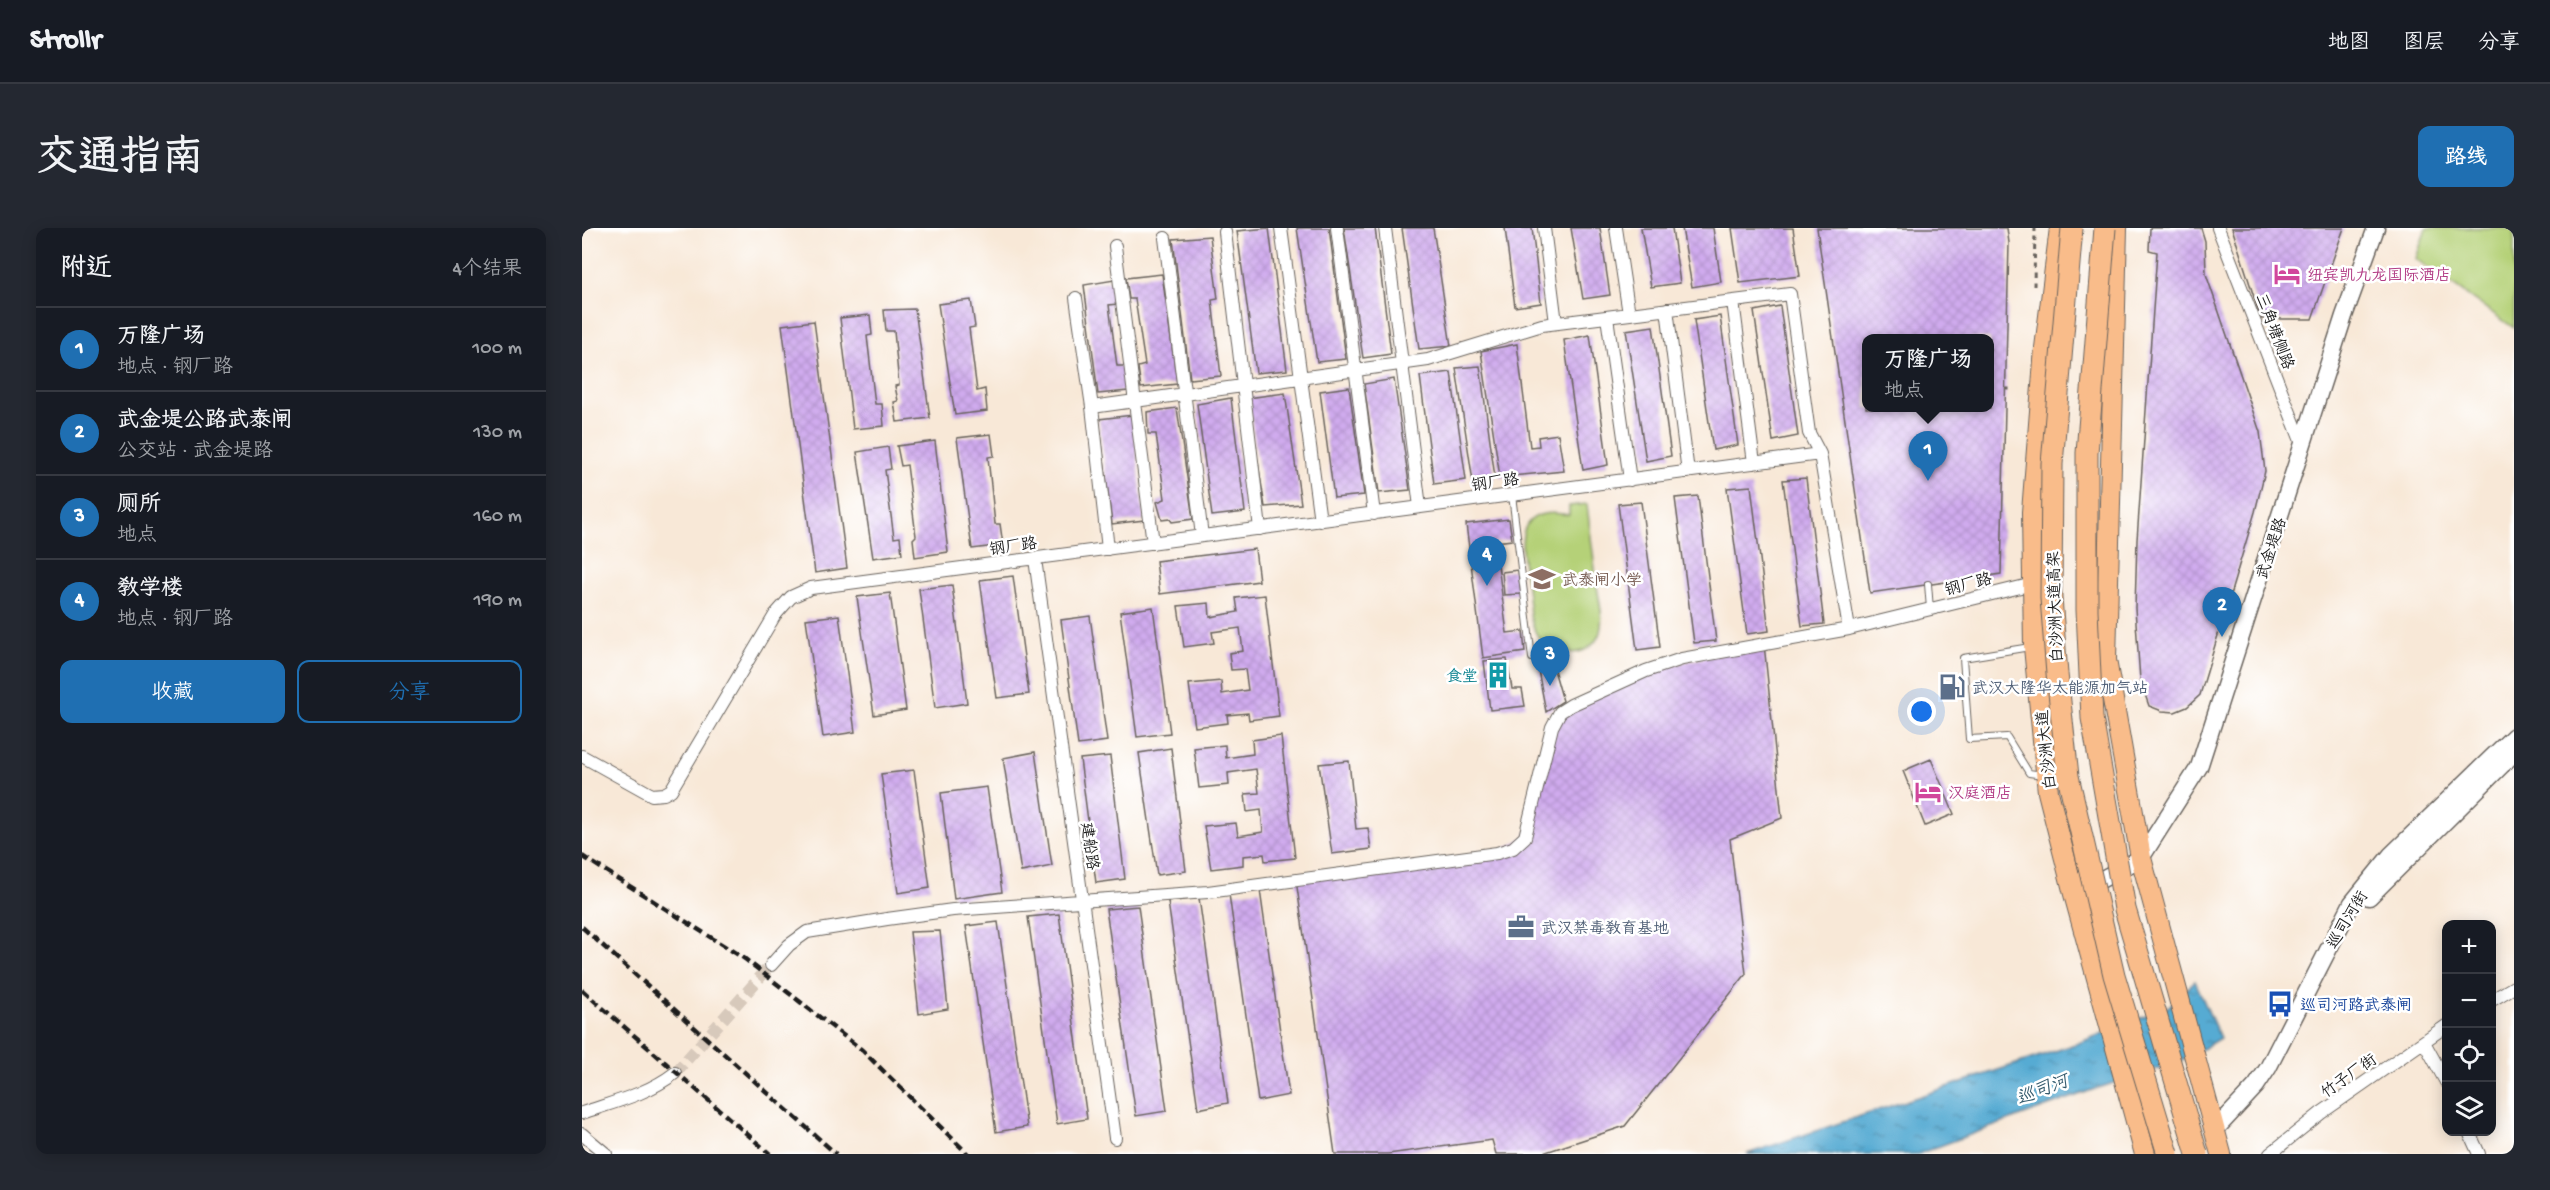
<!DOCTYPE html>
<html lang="zh">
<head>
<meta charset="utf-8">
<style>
	:root { --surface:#171b24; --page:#242831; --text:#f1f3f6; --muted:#9ea1a6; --line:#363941; --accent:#1f6fb2 }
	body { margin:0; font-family:"Gochi Hand","LXGW WenKai TC",sans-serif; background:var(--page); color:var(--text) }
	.controls { position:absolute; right:18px; bottom:18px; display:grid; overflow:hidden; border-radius:12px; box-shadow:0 3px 15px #0003 }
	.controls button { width:54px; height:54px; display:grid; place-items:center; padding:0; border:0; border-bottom:2px solid var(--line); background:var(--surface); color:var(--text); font:30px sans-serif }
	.you { position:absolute; left:1340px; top:484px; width:21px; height:21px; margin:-15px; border:4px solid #fff; border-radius:50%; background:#1a73e8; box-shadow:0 0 0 9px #1a73e833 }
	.badge { display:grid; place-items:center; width:39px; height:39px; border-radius:50%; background:var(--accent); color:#fff; font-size:20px; font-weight:700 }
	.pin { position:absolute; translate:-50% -50px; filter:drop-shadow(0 2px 3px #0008) }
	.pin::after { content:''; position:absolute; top:32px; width:21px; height:18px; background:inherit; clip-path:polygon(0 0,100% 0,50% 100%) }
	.popup { position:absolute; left:1280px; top:106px; width:132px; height:78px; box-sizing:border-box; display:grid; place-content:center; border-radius:12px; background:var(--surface); filter:drop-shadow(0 2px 4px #0005); font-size:20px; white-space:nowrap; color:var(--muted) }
	.popup b { font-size:22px; color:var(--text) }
	.popup::after { content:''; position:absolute; left:50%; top:100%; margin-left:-12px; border:12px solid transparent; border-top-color:var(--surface) }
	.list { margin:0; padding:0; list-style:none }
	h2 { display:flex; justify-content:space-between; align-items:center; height:78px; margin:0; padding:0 24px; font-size:26px }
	h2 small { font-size:20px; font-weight:400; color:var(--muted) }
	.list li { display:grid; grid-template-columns:39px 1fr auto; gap:18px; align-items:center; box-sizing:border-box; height:84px; padding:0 24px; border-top:2px solid var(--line) }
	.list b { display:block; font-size:22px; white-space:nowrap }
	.list p { margin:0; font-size:20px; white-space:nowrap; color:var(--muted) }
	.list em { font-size:20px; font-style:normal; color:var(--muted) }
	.actions { display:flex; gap:12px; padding:18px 24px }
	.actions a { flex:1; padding:14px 0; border:2px solid var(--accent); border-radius:12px; text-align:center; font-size:21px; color:var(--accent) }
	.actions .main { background:var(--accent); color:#fff }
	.icon { flex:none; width:33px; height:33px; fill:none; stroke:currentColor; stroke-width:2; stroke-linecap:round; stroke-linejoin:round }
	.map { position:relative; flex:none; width:1932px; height:926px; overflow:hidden; border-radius:12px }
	header { display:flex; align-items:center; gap:36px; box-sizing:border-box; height:84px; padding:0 30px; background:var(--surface); border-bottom:2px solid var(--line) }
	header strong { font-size:28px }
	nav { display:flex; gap:33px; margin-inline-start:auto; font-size:21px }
	.intro { display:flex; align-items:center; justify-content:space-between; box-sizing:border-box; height:144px; padding:0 36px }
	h1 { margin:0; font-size:42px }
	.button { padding:15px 27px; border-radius:12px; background:var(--accent); color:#fff; font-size:21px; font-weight:700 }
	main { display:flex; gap:36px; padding:0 36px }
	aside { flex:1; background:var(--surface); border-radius:12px; box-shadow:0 3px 15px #0003 }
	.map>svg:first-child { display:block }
	.green { fill:#b5d178; stroke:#68764a; stroke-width:1.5 }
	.water { fill:url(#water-ripples); stroke:#3a6478; stroke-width:1.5 }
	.building { fill:url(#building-cross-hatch); fill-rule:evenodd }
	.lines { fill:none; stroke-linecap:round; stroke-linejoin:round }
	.minor-tunnel { stroke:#d7c9bb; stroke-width:12; stroke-dasharray:12 6; stroke-linecap:butt }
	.service-casing { stroke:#69635d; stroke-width:8 }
	.minor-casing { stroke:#69635d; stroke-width:14 }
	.tertiary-casing { stroke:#69635d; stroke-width:19 }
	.primary-casing { stroke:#69635d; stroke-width:22 }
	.path { stroke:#69635d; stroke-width:3; stroke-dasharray:4.5 4.5; stroke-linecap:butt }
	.service { stroke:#fff; stroke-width:6 }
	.minor { stroke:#fff; stroke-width:12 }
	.tertiary { stroke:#fff; stroke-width:16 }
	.primary { stroke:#f9bc8a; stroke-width:20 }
	.rail { stroke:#1c1c1c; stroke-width:4.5; stroke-dasharray:9 4.5; stroke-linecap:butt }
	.trunk-bridge-casing { stroke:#69635d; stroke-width:23; stroke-linecap:butt }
	.trunk-bridge { stroke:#f9bc8a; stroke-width:21 }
	.labels { text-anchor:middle; stroke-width:5; stroke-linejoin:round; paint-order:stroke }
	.hotel-label { font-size:16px; fill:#b23c85; stroke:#fff; text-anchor:start }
	.street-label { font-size:16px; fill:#1c1c1c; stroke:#fff }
	.education-label { font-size:16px; fill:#785e54; stroke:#fff; text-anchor:start }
	.culture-label { font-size:16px; fill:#0d838f; stroke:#fff; text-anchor:end }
	.service-label { font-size:16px; fill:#4e5e75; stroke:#fff; text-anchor:start }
	.transit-label { font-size:16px; fill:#164399; stroke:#fff; text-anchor:start }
	.water-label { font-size:18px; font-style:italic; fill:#375c6e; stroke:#fff }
</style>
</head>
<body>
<header>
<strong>Strollr</strong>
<nav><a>地图</a><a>图层</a><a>分享</a></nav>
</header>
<div class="intro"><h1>交通指南</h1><a class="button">路线</a></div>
<main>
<aside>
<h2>附近<small>4个结果</small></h2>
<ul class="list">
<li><span class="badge">1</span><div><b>万隆广场</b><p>地点 · 钢厂路</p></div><em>100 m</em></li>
<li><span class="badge">2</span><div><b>武金堤公路武泰闸</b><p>公交站 · 武金堤路</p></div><em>130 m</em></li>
<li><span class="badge">3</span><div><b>厕所</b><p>地点</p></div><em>160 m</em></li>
<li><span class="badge">4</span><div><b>教学楼</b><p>地点 · 钢厂路</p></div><em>190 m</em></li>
</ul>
<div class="actions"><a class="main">收藏</a><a>分享</a></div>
</aside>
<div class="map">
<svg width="1932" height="926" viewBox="0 0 1932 926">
	<defs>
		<pattern id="water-ripples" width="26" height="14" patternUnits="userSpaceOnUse" patternTransform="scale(1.5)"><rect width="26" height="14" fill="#57abd3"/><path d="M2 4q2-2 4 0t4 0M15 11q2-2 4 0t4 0" fill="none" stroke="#478aaa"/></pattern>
		<pattern id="building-cross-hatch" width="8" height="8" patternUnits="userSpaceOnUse" patternTransform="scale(1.5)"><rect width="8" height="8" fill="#d0abee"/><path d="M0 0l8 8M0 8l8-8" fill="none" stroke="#b293cc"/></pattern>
	</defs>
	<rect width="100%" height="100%" fill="#fff"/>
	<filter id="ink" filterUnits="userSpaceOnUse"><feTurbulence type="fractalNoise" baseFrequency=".0167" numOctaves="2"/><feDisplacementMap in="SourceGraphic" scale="12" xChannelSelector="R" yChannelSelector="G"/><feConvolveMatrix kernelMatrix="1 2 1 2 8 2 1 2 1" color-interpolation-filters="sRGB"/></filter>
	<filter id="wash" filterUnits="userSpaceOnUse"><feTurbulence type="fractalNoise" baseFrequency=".008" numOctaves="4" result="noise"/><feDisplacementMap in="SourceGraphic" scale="24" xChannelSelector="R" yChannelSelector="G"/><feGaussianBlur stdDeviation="1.35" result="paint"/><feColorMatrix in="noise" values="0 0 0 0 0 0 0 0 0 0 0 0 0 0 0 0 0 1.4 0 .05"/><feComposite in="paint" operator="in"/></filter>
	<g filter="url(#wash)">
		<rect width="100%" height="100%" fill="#f8e8d7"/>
		<path class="green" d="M1844 0H1932V100L1834 31Z
			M1005 276C1008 304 1012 331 1015 358 1017 372 1022 390 1018 404 1009 433 969 429 955 407 947 394 947 374 945 359 939 320 928 276 987 287V278Z"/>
		<path class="water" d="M1613 753 1638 810 1602 832 1510 862 1336 926H1165L1494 816 1586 779Z"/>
		<g id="blocks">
			<path class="building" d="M687 0 705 142 674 145 655 3Z
				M715 0H747L764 131 735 134Z
				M762 0H793L809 126 781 130Z
				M820 0H851L869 118 837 121Z
				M923 0H950L959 75 933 79Z
				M989 0H1018L1028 67 1001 71Z
				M1059 0H1090L1098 55 1069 59Z
				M1100 0H1131L1139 54 1110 59Z
				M1150 0H1211L1218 48 1158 55Z
				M1235 0H1425L1427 15 1419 346 1288 365ZM1284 110H1408V180H1284Z
				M1568 0H1619L1623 13 1624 46 1678 204 1683 243 1673 284 1618 467 1605 479 1593 484 1580 483 1567 478 1558 452 1553 380 1555 312 1575 24 1567 22Z
				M1650 0H1762L1730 91H1679Z
				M628 8 636 71 630 72 639 148 608 151 591 11Z
				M580 46 595 156 559 160 556 139 563 137 553 71H547L544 50Z
				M532 52 536 76 527 77 535 138H543L546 163 516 166 502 57Z
				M389 72 393 99 387 100 395 163 403 161 405 183 373 187 356 76Z
				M1198 78 1216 208 1191 213 1172 83Z
				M333 81 348 190 315 194 312 174 316 173 313 158 317 157 312 103H304L302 82Z
				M288 87 290 107 285 108 293 176H300L302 198 271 201 258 90Z
				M1138 88 1156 217 1131 222 1112 92Z
				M232 93 265 340 233 345 200 97Z
				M1071 98 1089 228 1064 233 1044 102Z
				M1008 107 1026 237 1001 242 982 112Z
				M935 116 948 219 957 218 956 209 976 206 982 243 918 249 899 123Z
				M898 138 913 250 891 254 874 140Z
				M869 144 884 252 852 256 838 148Z
				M812 151 828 262 797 265 782 156Z
				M767 159 782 267 752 270 738 163Z
				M703 165 719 276 683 279 666 170Z
				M649 170 663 284 630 288 615 176Z
				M595 180 611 291 590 294 588 291 580 292 575 274 583 271 574 206H566L565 184Z
				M551 187 562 292 530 296 517 191Z
				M409 206 412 228 406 229 413 296H418L421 317 390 321 375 210Z
				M353 213 366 324 333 329 331 311 334 308 325 237 319 238 315 218Z
				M306 219 309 241 303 242 312 310 318 309 320 326 291 330 275 224Z
				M1224 250 1242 396 1220 398 1201 252Z
				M1169 258 1187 403 1165 406 1145 260Z
				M1116 268 1134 413 1112 415 1093 270Z
				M1059 274 1078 419 1055 422 1036 276Z
				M927 291 930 312 913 314 925 405 941 403 943 424 901 430 884 296Z
				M673 321 677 353 578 366 574 333Z
				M936 342 939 366 922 367 920 344Z
				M431 348 447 466 415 470 398 352Z
				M370 357 385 475 353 480 337 361Z
				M308 365 324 482 292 487 275 369Z
				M683 367 697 488 667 492 666 485 645 487 646 495 613 499 607 456 639 453 640 466 666 462 663 441 649 442 647 425 661 423 658 400 630 404 632 415 602 419 596 378 627 375 628 389 656 384 654 370Z
				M571 379 588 505 555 509 538 384Z
				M257 387 273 504 241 509 224 391Z
				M508 388 525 513 496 517 479 392Z
				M1182 416 1200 590 1148 611 1164 746 1043 898 958 926H914L910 912 806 926H753L714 652 915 625 943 609 978 484 1064 443Z
				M925 431 930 461H940L943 478 908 482 902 433Z
				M971 438 981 473 964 484 956 442Z
				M699 508 713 630 683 633 682 626 661 628V637L629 641 622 598 654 595 656 608 681 604 679 582 665 584 663 566 677 565 674 541 646 545 647 557 617 560 612 520 643 517 644 530 671 526 670 512Z
				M589 520 604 643 575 647 557 525Z
				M453 524 470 638 439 644 421 530Z
				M528 528 543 651 514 655 498 531Z
				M1349 531 1372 586 1343 598 1321 543Z
				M767 533 774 601 786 600 789 621 750 626 737 536Z
				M332 542 348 660 316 665 299 546Z
				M405 559 420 664 372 671 359 565Z
				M678 662 707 867 676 873 647 666Z
				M617 670 646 875 616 881 586 674Z
				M556 678 585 883 554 888 524 681Z
				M477 686 505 891 475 896 446 689Z
				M416 694 445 899 414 904 384 698Z
				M358 703 366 781 337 786 328 704Z"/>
		</g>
	</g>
	<g filter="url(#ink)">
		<use href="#blocks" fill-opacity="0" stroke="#69635d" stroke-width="1.5"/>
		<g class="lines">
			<path class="minor-tunnel" d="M93 845 189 737"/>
			<g class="service-casing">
				<path id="service" d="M930 267 950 430
					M1346 356 1348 381
					M1448 419 1381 430 1387 511 1425 509 1447 545 1461 547"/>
			</g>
			<g class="minor-casing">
				<path id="minor" d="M699 0 738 293
					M755 0 792 286
					M803 0 838 279
					M962 0 974 95
					M1034 0 1047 86
					M1636 0 1721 218
					M643 4 678 301
					M583 10 620 308
					M533 18 571 315
					M494 70 510 179 526 321
					M1151 73 1172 235
					M1085 81 1106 244
					M1025 89 1048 252
					M510 179 846 132 960 97 1208 66 1227 205 1238 226
					M453 331 533 910
					M0 528 70 567 82 566 89 562 193 387 209 369 229 360 1238 226 1267 401 1451 356
					M189 737 207 717 225 704 305 691 371 682 626 664 915 625 931 620 943 609 970 499 978 484 989 477 1064 443 1100 431 1267 401
					M1910 772 1932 759
					M1842 814 1864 854
					M0 885C32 874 66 866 93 845
					M1887 904 1897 926
					M0 906 24 926
					M1688 926 1739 885 1864 798"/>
			</g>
			<g class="tertiary-casing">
				<path id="tertiary" d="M1500 662 1559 630 1617 539 1762 88 1794 0
					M1787 669 1932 525
					M1633 902 1674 858 1686 840 1770 675 1809 627 1932 508"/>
			</g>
			<g class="primary-casing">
				<path id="primary" d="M1478 0 1463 120 1450 284 1452 419 1466 564 1492 666 1563 926
					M1535 0 1524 432 1559 630 1639 926"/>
			</g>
			<path class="path" d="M1452 58 1453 0
				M1423 161H1432"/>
			<use href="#service" class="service"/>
			<use href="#minor" class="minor"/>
			<use href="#tertiary" class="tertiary"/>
			<use href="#primary" class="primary"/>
			<path class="rail" d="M0 628 163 731 280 822 386 926
				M0 699 254 926
				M0 762 188 926"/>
			<g class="trunk-bridge-casing">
				<path id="trunk-bridge" d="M1490 0 1470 236 1469 370 1475 446 1486 548 1532 747 1586 926
					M1523 0 1505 225V382L1510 490 1543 681 1615 926"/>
			</g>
			<use href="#trunk-bridge" class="trunk-bridge"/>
		</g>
	</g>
	<defs>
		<g id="hotel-bare" transform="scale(2.07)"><path d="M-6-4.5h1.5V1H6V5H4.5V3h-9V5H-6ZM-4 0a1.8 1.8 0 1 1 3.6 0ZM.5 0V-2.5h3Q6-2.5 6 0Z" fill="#d1479c" stroke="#fff" stroke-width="2.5" paint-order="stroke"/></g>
		<g id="school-bare" transform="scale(2.07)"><path d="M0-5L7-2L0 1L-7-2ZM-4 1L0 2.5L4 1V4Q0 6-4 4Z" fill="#8d6e63" stroke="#fff" stroke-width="2.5" paint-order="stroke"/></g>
		<g id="building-bare" transform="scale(2.07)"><path d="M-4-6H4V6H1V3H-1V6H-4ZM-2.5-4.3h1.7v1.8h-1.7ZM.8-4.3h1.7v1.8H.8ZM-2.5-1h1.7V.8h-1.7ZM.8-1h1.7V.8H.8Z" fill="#0f9aa8" stroke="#fff" stroke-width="2.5" paint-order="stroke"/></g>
		<g id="fuel-bare" transform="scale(2.07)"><path d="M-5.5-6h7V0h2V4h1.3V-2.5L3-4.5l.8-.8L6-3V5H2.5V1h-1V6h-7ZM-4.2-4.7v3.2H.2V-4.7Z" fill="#5c6f8a" stroke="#fff" stroke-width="2.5" paint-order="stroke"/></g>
		<g id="office-bare" transform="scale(2.07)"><path d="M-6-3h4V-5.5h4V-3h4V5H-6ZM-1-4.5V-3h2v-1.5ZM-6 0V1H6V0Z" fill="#5c6f8a" stroke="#fff" stroke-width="2.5" paint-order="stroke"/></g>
		<g id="bus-bare" transform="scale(2.07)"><path d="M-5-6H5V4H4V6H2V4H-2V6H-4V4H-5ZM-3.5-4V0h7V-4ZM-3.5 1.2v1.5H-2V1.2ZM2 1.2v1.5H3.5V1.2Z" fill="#1a4fb4" stroke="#fff" stroke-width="2.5" paint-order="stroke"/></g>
	</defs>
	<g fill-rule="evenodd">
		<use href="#hotel-bare" x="1705" y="46"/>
		<use href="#school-bare" x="960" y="351"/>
		<use href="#building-bare" x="916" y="447"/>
		<use href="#fuel-bare" x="1370" y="459"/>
		<use href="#hotel-bare" x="1346" y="564"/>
		<use href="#office-bare" x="939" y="699"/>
		<use href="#bus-bare" x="1698" y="776"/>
	</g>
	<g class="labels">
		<g class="hotel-label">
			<text x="1725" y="52">纽宾凯九龙国际酒店</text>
			<text x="1366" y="570">汉庭酒店</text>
		</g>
		<g class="street-label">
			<text transform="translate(1694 103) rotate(69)" y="6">三角塘侧路</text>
			<text transform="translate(913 253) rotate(-8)" y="6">钢厂路</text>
			<text transform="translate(431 317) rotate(-8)" y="6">钢厂路</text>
			<text transform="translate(1688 320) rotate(-72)" y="6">武金堤路</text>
			<text transform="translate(1386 355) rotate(-15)" y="6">钢厂路</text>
			<text transform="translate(1472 379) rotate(-92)" y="6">白沙洲大道高架</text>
			<text transform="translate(1463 522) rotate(-96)" y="6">白沙洲大道</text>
			<text transform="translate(509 618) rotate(82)" y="6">建船路</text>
			<text transform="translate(1764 691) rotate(-59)" y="6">巡司河街</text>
			<text transform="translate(1766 847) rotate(-35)" y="6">竹子厂街</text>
		</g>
		<g class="education-label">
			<text x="980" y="357">武泰闸小学</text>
		</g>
		<g class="culture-label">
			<text x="896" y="453">食堂</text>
		</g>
		<g class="service-label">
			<text x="1390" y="465">武汉大隆华太能源加气站</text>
			<text x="959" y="705">武汉禁毒教育基地</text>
		</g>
		<g class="transit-label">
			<text x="1718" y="782">巡司河路武泰闸</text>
		</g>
		<g class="water-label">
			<text transform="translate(1460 861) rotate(-21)" y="6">巡司河</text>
		</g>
	</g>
</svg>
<div class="controls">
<button>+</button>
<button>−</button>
<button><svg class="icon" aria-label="locate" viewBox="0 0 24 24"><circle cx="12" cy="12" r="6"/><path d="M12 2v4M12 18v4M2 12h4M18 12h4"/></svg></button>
<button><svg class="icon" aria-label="layers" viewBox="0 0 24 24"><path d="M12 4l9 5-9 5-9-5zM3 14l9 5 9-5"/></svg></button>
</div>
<div class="you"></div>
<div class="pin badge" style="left:1346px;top:253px">1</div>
<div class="popup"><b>万隆广场</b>地点</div>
<div class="pin badge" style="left:1640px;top:409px">2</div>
<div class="pin badge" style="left:968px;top:458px">3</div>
<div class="pin badge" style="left:905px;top:358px">4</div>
</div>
</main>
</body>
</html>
